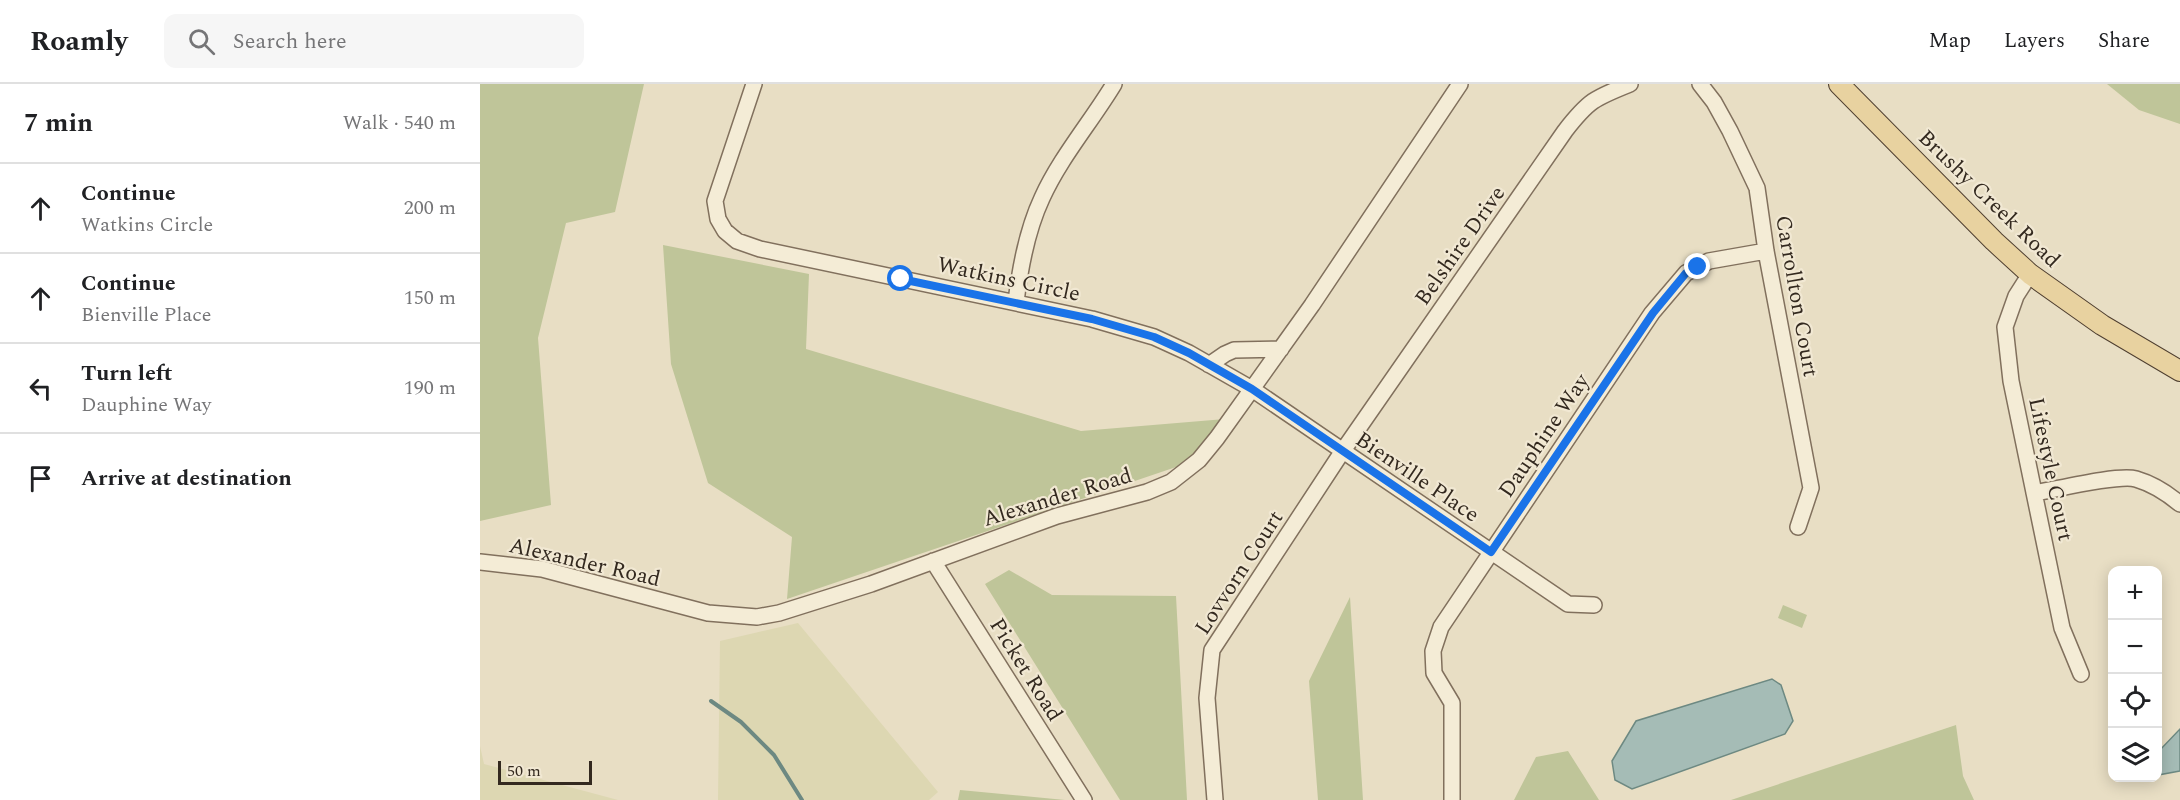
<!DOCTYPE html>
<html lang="en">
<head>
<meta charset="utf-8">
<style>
	:root { --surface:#fff; --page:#f6f6f6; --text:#202124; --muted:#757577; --line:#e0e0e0 }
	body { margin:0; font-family:Spectral,serif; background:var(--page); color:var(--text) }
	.controls { position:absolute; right:18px; bottom:18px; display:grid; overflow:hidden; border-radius:12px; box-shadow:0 3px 15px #0003 }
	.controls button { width:54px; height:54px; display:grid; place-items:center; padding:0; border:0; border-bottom:2px solid var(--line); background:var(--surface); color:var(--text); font:30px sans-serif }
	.scale { position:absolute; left:18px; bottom:15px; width:94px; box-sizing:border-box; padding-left:6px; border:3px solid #33291f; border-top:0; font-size:16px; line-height:21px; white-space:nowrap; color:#33291f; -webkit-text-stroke:4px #f1e8d3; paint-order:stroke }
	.stop { position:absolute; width:18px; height:18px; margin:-14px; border:4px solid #1a73e8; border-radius:50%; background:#fff }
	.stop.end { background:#1a73e8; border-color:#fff; box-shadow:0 2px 6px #0008 }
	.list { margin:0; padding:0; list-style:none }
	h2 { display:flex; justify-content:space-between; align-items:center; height:78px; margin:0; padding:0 24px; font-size:26px }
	h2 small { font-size:20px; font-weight:400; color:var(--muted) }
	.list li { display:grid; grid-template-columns:39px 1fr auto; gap:18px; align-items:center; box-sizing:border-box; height:90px; padding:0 24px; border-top:2px solid var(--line) }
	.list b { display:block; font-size:22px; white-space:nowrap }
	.list p { margin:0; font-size:20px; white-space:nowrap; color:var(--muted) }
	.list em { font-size:20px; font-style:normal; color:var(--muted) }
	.icon { flex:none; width:33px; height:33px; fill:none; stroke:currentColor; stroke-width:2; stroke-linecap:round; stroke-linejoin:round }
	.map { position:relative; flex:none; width:1700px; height:716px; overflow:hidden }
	header { display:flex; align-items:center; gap:36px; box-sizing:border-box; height:84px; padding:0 30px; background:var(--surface); border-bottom:2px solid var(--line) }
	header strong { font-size:28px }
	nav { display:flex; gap:33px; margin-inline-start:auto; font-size:21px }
	.search { width:420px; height:54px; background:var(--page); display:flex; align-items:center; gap:15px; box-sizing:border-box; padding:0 21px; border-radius:12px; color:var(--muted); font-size:22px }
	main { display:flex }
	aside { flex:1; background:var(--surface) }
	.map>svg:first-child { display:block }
	.farmland { fill:#ddd7b2 }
	.green { fill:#bfc599 }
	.water { fill:#a5bcb6; stroke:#6d8982; stroke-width:1.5 }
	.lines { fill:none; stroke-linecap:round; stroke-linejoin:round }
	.stream { stroke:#6d8982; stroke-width:4 }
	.minor-casing { stroke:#81705d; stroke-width:18 }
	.major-casing { stroke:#4f3f30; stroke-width:22 }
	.minor { stroke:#f4ecd6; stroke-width:15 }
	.major { stroke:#e8d2a0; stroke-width:20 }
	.route { stroke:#1a73e8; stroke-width:8 }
	.labels { text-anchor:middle; stroke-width:4.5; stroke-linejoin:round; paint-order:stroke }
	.street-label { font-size:22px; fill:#33291f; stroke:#f1e8d3 }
</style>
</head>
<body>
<header>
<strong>Roamly</strong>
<div class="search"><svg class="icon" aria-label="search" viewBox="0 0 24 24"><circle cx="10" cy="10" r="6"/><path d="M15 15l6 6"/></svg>Search here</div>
<nav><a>Map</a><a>Layers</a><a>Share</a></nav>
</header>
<main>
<aside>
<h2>7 min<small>Walk · 540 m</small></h2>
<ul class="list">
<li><svg class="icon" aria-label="ahead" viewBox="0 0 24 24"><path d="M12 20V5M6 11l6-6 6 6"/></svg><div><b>Continue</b><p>Watkins Circle</p></div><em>200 m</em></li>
<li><svg class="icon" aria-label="ahead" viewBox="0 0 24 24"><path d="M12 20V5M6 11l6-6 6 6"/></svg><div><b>Continue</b><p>Bienville Place</p></div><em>150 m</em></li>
<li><svg class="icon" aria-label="left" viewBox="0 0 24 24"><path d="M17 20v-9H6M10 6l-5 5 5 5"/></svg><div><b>Turn left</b><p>Dauphine Way</p></div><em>190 m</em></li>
<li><svg class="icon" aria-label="arrive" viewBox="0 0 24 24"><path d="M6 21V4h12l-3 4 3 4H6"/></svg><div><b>Arrive at destination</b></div></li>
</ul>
</aside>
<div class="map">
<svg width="1700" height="716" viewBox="0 0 1700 716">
	<rect width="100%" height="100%" fill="#e8dec4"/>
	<path class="farmland" d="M318 539 458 708 449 716H238L240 557Z
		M0 662 4 680 138 716H0Z"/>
	<path class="green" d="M0 0H164L135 128 86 139 58 254 71 421 0 437Z
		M1627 0H1700V40L1659 26Z
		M183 161 329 190 326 265 601 347 757 334 699 382 307 515 312 453 228 399 191 280Z
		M529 486 572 511 696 512 707 716H640L505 500Z
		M870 513 883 716H838L829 597Z
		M1303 521 1327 531 1322 544 1298 534Z
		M1476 641 1483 692 1494 716H1251Z
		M1088 667 1119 716H1034L1056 673Z
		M480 706 585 716H478Z"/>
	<path class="water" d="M1292 595 1301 601 1313 637 1305 650 1152 705 1135 696 1132 677 1156 637Z
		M1700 645V687L1678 691V668Z"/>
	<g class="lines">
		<path class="stream" d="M231 617 261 638 294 671 322 716"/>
		<g class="minor-casing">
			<path id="minor" d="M274 0 235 117 238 135 245 147 257 157 280 165 612 235 674 253 709 269 772 305 1088 520 1114 521
				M1220 0 1234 18 1250 47 1277 104 1286 167 1331 404 1318 443
				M1550 190 1536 212 1525 243 1531 297 1582 544 1601 590
				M536 218C540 184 547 146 562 114 580 74 611 38 634 0
				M729 281 745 270 754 266 801 265
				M1554 409C1574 406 1638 390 1656 395 1673 400 1687 409 1700 420
				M453 477 604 716
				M0 478 62 485 228 529 277 533 299 529 391 500 577 432 667 408 691 398 719 376 737 354 832 221 980 0
				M735 716 727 614 732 566 862 368 1085 47C1109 16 1115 14 1150 0
				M972 716V619L954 589 953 567 961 543 1172 229 1206 189 1229 177 1286 167"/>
		</g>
		<g class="major-casing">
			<path id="major" d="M1359 0 1514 157 1550 190 1622 241 1700 287"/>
		</g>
		<use href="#minor" class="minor"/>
		<use href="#major" class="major"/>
	</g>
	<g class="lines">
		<path class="route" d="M421 195 612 235 674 253 709 269 772 305 1011 468 1173 229 1206 189 1218 183"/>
	</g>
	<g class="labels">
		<g class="street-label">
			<text transform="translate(1510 114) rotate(44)" y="8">Brushy Creek Road</text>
			<text transform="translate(979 161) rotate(-55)" y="8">Belshire Drive</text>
			<text transform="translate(529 194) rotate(12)" y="8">Watkins Circle</text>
			<text transform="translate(1318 212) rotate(80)" y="8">Carrollton Court</text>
			<text transform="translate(1063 351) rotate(-56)" y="8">Dauphine Way</text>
			<text transform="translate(1572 385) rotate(78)" y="8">Lifestyle Court</text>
			<text transform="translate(938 392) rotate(34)" y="8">Bienville Place</text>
			<text transform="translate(577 412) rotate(-17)" y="8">Alexander Road</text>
			<text transform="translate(105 477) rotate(13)" y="8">Alexander Road</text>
			<text transform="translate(758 488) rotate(-57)" y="8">Lovvorn Court</text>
			<text transform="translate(547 585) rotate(58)" y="8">Picket Road</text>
		</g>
	</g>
</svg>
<div class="controls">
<button>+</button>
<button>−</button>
<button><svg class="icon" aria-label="locate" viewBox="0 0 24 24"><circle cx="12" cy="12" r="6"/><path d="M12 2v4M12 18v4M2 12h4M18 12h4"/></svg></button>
<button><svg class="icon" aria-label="layers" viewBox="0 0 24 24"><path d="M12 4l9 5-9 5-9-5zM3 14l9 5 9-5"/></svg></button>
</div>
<div class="scale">50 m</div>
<div class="stop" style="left:421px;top:195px"></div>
<div class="stop end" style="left:1218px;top:183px"></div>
</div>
</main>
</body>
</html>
